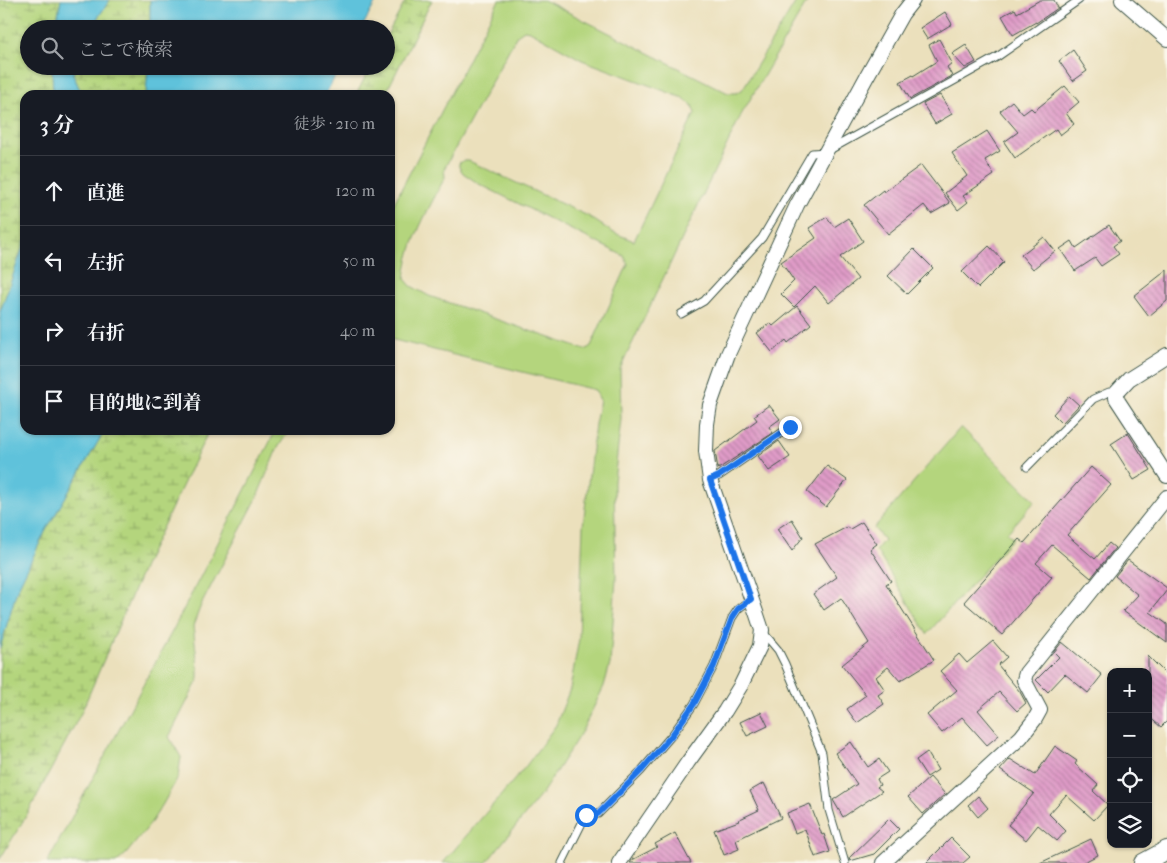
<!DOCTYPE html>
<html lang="ja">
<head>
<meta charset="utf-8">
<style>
	:root { --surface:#171b24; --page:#242831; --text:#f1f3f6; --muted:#9ea1a6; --line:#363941 }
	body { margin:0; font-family:"IM FELL French Canon","Noto Serif JP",serif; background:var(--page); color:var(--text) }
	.controls { position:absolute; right:15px; bottom:15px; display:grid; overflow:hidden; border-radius:10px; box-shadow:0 1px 4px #0004 }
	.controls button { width:45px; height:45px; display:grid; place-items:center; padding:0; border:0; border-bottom:1px solid var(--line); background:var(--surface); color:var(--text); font:25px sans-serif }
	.stop { position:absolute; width:15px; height:15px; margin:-11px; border:4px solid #1a73e8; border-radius:50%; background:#fff }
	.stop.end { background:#1a73e8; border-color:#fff; box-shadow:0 1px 5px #0008 }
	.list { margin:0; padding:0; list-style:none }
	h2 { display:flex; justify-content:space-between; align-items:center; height:65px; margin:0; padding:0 20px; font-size:21px }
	h2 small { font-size:16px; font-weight:400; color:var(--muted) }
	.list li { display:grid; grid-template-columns:32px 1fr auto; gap:15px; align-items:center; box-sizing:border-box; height:70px; padding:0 20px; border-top:1px solid var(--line) }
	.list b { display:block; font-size:19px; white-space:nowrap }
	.list em { font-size:16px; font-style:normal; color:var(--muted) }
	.icon { flex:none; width:28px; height:28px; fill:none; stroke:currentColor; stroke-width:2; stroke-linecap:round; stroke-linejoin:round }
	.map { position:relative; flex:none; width:1167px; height:863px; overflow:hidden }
	.search { position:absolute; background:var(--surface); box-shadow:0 1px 4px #0004; left:20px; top:20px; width:375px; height:55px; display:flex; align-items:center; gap:12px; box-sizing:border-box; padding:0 18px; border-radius:28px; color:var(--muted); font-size:19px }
	.panel { position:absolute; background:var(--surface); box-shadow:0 1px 4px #0004; left:20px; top:90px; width:375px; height:345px; border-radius:15px }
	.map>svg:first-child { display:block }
	.grass { fill:#b4d57d; stroke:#6a8958; fill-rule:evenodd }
	.wetland { fill:url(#wetland-marsh); stroke:#6a8958 }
	.water { fill:#5ec2db; stroke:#3e8088 }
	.building { fill:url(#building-back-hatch) }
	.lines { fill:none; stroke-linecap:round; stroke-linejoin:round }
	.service-casing { stroke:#3e5548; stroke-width:9 }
	.minor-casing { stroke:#3e5548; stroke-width:16 }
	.tertiary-casing { stroke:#3e5548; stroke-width:20 }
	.service { stroke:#fff; stroke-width:7 }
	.minor { stroke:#fff; stroke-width:14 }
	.tertiary { stroke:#fff; stroke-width:18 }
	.route { stroke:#1a73e8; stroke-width:6 }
</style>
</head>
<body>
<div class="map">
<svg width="1167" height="863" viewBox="0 0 1167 863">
	<defs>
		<pattern id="wetland-marsh" width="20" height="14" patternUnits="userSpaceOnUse" patternTransform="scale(1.25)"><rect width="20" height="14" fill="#b4d57d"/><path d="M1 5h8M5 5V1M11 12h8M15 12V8" fill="none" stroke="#92ae67"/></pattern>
		<pattern id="building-back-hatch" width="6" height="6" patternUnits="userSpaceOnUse" patternTransform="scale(1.25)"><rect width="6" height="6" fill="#e09bc8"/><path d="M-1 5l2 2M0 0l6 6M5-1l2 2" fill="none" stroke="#b580a3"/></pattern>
	</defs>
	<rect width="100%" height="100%" fill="#fbf7ec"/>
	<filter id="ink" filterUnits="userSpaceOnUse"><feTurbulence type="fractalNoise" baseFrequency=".02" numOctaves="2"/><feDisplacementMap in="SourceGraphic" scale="10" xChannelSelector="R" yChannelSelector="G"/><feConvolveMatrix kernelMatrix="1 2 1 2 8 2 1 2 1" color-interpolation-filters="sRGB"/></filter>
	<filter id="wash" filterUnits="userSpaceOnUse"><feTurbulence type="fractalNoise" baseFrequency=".0096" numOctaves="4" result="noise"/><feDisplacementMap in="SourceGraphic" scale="20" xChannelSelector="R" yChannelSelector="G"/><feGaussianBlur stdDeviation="1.12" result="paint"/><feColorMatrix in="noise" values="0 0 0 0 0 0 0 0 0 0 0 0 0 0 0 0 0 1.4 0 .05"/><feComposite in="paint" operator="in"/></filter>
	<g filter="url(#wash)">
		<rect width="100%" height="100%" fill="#ebe0bc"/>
		<path class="grass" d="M499 0H544L728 93H736L742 90 797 0H808L741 115 620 369 621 419 614 482 616 579 610 664 604 686 582 731 541 795 486 863H443L526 766 556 725 570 689 579 639 583 526 595 424 600 400 595 390 390 339V211ZM524 30 530 31 582 60 683 98 692 105 695 113 634 241 612 232 588 216 469 161H463L459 163V167L463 173 479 184 624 256 628 264 591 346 585 350 429 296 411 286 405 279C408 242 429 209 445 177L444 169 517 35Z
			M961 427 1035 501 1007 533 1013 538 927 634 876 550 884 540 874 528Z
			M276 430H289L276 451 255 502 201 605 193 626 198 667V680L169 737 181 757 178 777 163 804 148 827 126 854 116 863H47L174 628Z"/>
		<path class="wetland" d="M0 0H61L55 29H29V66H52L53 95H25V241L0 312Z
			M110 0H150V29H90Z
			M406 0H432L385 95H356L371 66H386V37Z
			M75 66H148L146 95H82L73 74Z
			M105 430H209L145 564 81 713 29 811 0 859V648L17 590 45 532Z"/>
		<path class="water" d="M61 0H110L90 29H55Z
			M150 0H377L361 29H150Z
			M52 66H75L73 74 82 95H53Z
			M148 66H341L325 95H146Z
			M25 241V430H105L45 532 17 590 0 648V312Z"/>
		<g id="blocks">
			<path class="building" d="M1040 0H1054L1058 8 1036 23V22L1013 35 1002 16 1015 9 1017 13Z
				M945 12 952 24 927 39 920 28Z
				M939 39 952 63 947 67 952 76 910 99 900 82 913 75V76L937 61 929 45Z
				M966 45 976 62 965 68 952 54Z
				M1073 50 1087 71 1073 81 1059 61Z
				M1065 86 1079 102 1066 113 1074 124 1060 135 1056 129 1015 158 1004 142 1018 132 1000 111 1012 101 1023 114 1031 108 1034 111Z
				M940 95 952 114 935 124 923 104Z
				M987 131 1000 151 985 160 994 175 963 196 968 202 958 210 945 193 967 176 952 153Z
				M921 165 950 203 931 214 924 205 888 234 864 205 883 190 884 192Z
				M827 217 834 227 848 218 863 241 840 257 858 279 829 303 815 286 794 307 781 294 794 281 781 262 816 238 809 228Z
				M1109 225 1120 241 1113 246 1119 254 1101 266 1095 258 1075 271 1060 249 1072 241 1076 248Z
				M1044 237 1055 251 1033 269 1021 255Z
				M989 246 1004 262 978 288 962 272Z
				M914 249 933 268 907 294 888 276Z
				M1167 270V301L1149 316 1134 296Z
				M797 306 811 324 788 343 786 340 772 352 757 333 770 323 773 326Z
				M1069 396 1079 405 1062 423 1053 414Z
				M769 405 780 419 769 427 773 433 718 469 715 451 757 420 754 416Z
				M1128 433 1151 470 1134 480 1111 444Z
				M779 441 790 457 769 471 758 456Z
				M827 466 847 480 826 507 807 492Z
				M1091 467 1111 485 1067 535 1095 559 1109 543 1115 548 1091 578 1052 545 1036 563 1052 577 1002 635 964 602 1019 539 1024 543Z
				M792 519 803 537 792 551 777 529Z
				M862 522 877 544 870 549 891 581 886 584 934 660 900 681 888 667 876 677 885 690 878 695 884 704 857 723 847 709 866 695 842 665 869 643 841 598 824 610 813 594 837 577 815 544 847 527 850 529Z
				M1128 560 1167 588V590L1150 612 1167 624V643L1123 611 1138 595 1115 576Z
				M993 641 1007 657 998 665 1020 692 1026 703 1017 711 999 692 978 710 999 735 987 745 962 717 942 733 927 715 957 690 940 671 959 654 967 663Z
				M1062 642 1102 675 1088 693 1065 674 1048 692 1036 680 1059 657 1054 652Z
				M1148 656 1167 675V721L1161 727 1148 716Z
				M761 712 768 726 747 736 740 722Z
				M851 742 868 767 879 759 888 772 877 779 880 785 877 787 882 791 843 817 833 800 857 784 835 753Z
				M1055 746 1077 761 1075 764 1098 785 1093 791 1108 805 1094 820 1066 795 1049 814 1066 831 1057 841 1038 825 1026 840 1008 825 1034 793 1000 770 1010 759 1035 775Z
				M927 752 938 770 927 777 916 760Z
				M930 777 945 794 923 814 908 797Z
				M764 783 781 818 736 840 739 849 724 855 714 830 739 821 738 820 759 810 750 791Z
				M978 796 988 808 978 817 968 805Z
				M810 804 822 835 824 834 830 852 815 857 805 829 795 833 787 813Z
				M889 819 899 829 874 854 850 861 849 858Z
				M675 833 691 863H630L632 860 657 847 655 844Z
				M951 838 970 857 963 863H926Z
				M1091 839 1098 855 1082 863H1040Z"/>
		</g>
	</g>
	<g filter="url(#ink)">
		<use href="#blocks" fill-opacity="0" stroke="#3e5548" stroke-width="1"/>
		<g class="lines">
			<g class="service-casing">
				<path id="service" d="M681 314 704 301 762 238 812 153 826 152 997 57 1079 0
					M1027 467 1093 399 1109 392 1116 393
					M710 480 719 476 790 427
					M762 631 778 650 785 664 822 753 829 810 845 863
					M562 863 586 815 598 814 641 771 672 735 694 704 714 666 732 618 738 609 751 599"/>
			</g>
			<g class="minor-casing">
				<path id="minor" d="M1122 0 1167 39
					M1167 355 1129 379 1116 393V398L1167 476
					M619 863 688 762 725 711 741 685 760 646 762 630 757 615 710 480 706 451 707 424 710 405 728 354 797 205 866 78 902 14 913 0
					M883 863 1021 737 1035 719 1040 710 1024 680 1026 673 1167 497"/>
			</g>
			<g class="tertiary-casing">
				<path id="tertiary" d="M1143 863 1167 850"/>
			</g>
			<use href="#service" class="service"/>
			<use href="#minor" class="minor"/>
			<use href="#tertiary" class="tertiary"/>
		</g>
	</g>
	<g class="lines" filter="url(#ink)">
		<path class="route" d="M586 815 598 814 641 771 672 735 694 704 714 666 732 618 738 609 751 599 710 480 719 476 790 427"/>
	</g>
</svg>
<div class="controls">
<button>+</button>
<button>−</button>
<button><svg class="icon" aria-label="locate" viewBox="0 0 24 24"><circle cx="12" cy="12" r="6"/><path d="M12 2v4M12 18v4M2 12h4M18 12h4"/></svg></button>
<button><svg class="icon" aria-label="layers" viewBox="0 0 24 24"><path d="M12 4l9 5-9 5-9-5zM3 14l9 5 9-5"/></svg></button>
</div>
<div class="stop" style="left:586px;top:815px"></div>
<div class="stop end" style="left:790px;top:427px"></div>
<div class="search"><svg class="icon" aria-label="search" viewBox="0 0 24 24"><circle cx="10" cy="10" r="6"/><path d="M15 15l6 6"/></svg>ここで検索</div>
<section class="panel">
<h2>3 分<small>徒歩 · 210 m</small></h2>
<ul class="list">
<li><svg class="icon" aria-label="ahead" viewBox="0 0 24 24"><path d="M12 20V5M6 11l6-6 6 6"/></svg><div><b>直進</b></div><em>120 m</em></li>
<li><svg class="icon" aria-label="left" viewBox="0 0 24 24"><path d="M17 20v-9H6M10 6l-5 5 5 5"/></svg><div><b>左折</b></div><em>50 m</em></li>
<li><svg class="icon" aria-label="right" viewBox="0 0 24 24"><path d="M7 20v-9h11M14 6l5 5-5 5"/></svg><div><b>右折</b></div><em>40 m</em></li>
<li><svg class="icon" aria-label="arrive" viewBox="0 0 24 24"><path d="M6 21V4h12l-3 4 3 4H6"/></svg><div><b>目的地に到着</b></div></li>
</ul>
</section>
</div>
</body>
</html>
